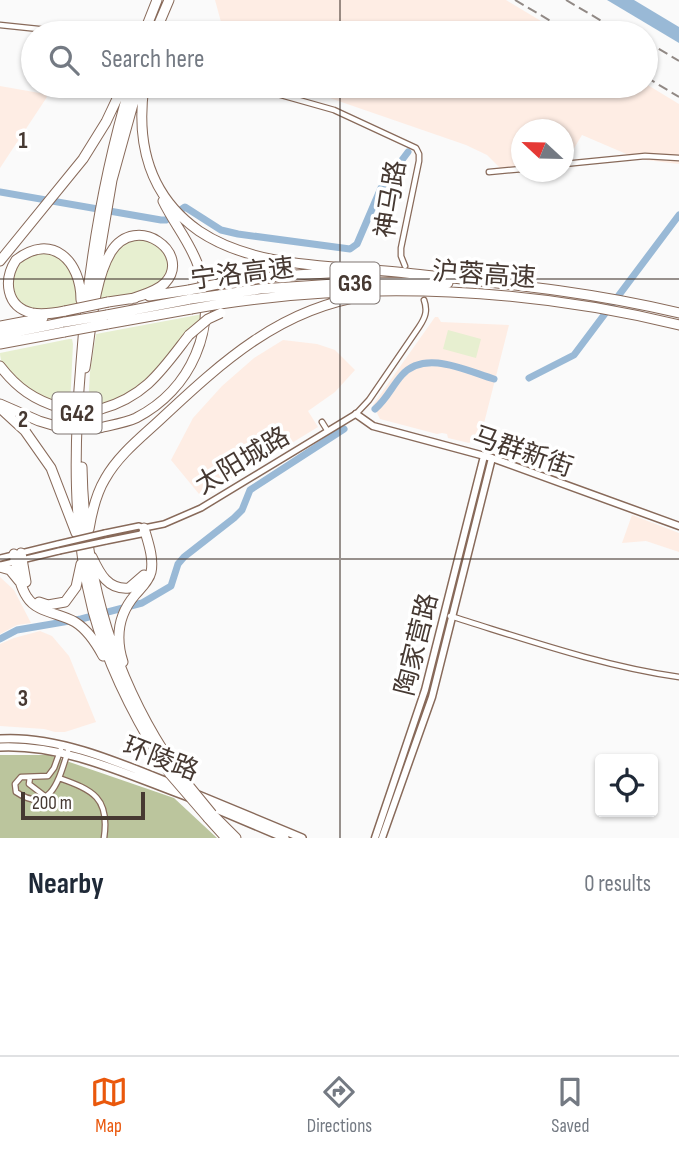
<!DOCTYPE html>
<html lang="en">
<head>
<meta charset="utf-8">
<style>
	:root { --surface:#fff; --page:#f2f2f3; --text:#1f2937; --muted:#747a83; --line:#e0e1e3; --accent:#ea580c }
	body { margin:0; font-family:"Sofia Sans Condensed","Noto Sans SC",sans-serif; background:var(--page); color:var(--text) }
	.controls { position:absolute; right:21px; bottom:21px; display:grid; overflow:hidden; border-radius:7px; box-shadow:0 2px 5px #0004 }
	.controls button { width:63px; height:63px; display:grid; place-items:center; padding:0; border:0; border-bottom:2px solid var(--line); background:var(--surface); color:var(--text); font:35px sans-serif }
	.compass { position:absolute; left:511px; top:119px; width:63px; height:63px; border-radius:50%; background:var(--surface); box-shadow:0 2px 5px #0004; rotate:292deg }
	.scale { position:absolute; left:21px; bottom:18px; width:124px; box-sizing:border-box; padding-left:7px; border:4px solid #463932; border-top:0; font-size:19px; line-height:24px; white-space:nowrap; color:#463932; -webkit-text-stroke:5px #fff; paint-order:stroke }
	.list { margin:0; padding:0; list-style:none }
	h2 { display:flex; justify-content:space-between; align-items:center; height:91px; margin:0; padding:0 28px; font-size:30px }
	h2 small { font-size:23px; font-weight:400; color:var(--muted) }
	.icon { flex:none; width:38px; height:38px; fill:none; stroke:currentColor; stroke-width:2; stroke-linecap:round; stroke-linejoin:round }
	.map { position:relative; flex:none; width:679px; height:838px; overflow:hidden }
	.search { position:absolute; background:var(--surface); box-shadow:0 2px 5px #0004; left:21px; right:21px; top:21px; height:77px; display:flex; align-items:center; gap:18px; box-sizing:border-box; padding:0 24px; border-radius:38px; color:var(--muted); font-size:26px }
	.sheet { height:217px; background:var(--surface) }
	nav { display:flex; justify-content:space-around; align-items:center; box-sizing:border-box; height:98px; border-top:2px solid var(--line); background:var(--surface); font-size:19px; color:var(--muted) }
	nav a { display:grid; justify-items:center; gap:4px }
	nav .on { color:var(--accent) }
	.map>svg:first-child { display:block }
	.built { fill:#feede4 }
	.green { fill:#e7efd0 }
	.forest { fill:#bbc59d }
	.water { fill:#99b9d6 }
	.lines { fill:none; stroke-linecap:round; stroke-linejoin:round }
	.river { stroke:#99b9d6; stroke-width:7 }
	.minor-casing { stroke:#886a5a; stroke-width:7 }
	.tertiary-casing { stroke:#886a5a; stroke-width:8 }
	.secondary-casing { stroke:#886a5a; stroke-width:9 }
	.primary-casing { stroke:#886a5a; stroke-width:10 }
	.motorway-casing { stroke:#886a5a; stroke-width:11 }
	.minor { stroke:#fff; stroke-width:4.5 }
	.tertiary { stroke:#fff; stroke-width:5 }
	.secondary { stroke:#fff; stroke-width:6 }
	.primary { stroke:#fff; stroke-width:7 }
	.motorway { stroke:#fff; stroke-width:9 }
	.rail { stroke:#918985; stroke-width:2; stroke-dasharray:10 5; stroke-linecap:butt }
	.tertiary-bridge-casing { stroke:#886a5a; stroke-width:8; stroke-linecap:butt }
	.motorway-bridge-casing { stroke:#886a5a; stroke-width:11; stroke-linecap:butt }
	.tertiary-bridge { stroke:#fff; stroke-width:5 }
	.motorway-bridge { stroke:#fff; stroke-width:9 }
	.grid { fill:none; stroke:#463932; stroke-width:2; stroke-opacity:0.55 }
	.labels { text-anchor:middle; stroke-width:7; stroke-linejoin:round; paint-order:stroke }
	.shield { fill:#fff; stroke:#7e7470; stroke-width:2 }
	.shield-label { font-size:24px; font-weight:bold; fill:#463932 }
	.street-label { font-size:26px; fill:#463932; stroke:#fff }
	.grid-label { font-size:23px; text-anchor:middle; font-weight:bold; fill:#463932; stroke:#fff; stroke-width:7; stroke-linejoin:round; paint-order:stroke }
</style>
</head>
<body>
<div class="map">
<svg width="679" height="838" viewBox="0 0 679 838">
	<rect width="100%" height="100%" fill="#fafafa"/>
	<path class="built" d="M215 0H506L561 33H224Z
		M646 84 679 104V164L638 159 582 135 564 165V130H522L521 169 503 171 487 155 466 145 295 86H646Z
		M0 86 45 94 47 97 0 168Z
		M435 317H438L441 322 509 325 481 435 469 443 448 438 447 434 442 433 437 434 380 419 373 405Z
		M283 340 317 344 335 350 355 370 335 392 308 411 318 427 244 472 199 494 171 460 193 418 222 386 254 358Z
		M632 515 679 533V552L646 541 622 543Z
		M0 577 14 590 31 623 17 625 0 634Z
		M40 631 52 636 69 656 96 722 65 732H55L44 729 0 726V644L14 638Z"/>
	<path class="green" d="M145 238C157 246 174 254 167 271 158 295 123 295 100 299 106 269 109 241 145 238Z
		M49 252 70 264 78 291V304L47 311 27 308 14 297C8 266 17 255 49 252Z
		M203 314V317L137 390 105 405 88 406 90 372 96 334Z
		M448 330 481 339 476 358 443 349Z
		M69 339H72L73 344 70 406C47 402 0 379 0 353Z"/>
	<path class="forest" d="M0 755H49L174 798 217 838H0Z"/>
	<path class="water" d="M607 0H634L679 27V43Z"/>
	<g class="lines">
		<path class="river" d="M0 192 161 220H166L185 207 221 230 238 234 350 249 357 244 381 188 408 152
			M529 378 574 355 679 215
			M375 409C387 399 392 386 402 375 425 349 467 371 494 379
			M0 639 17 630 81 619 142 603 171 586 178 564 184 557 234 518 242 510 250 490 344 429"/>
		<g class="minor-casing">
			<path id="minor" d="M0 25 77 33
				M249 86 334 110 416 148 419 154V161L401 248V256L405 266
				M564 164 645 156 679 158
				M489 172 522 169
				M356 414 369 400 419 327C425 318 428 311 424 300
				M322 422 327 430
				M450 616C525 639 601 666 679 677
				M62 746 54 768 48 776 21 777 15 784 16 792C53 817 60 774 69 748
				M30 777 29 784 46 797
				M59 778C93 790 110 798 104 838"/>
		</g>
		<g class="tertiary-casing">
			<path id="tertiary" d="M105 533 139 526 144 528 164 524 201 508 356 414
				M106 541 141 534 144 528
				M0 558 58 544
				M1 565 59 551"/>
		</g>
		<g class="secondary-casing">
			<path id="secondary" d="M356 414 373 426 492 458 679 526
				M375 838 425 690 484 456
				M382 838 432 697 492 458"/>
		</g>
		<g class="primary-casing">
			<path id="primary" d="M0 739C60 735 127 766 182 788
				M0 747C66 744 130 776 191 798
				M196 794 302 838
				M202 803 285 838"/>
		</g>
		<g class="motorway-casing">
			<path id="motorway" d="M144 33 157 0
				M155 33 169 0
				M130 86C103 176 88 268 81 363 74 446 72 530 93 611 109 670 137 723 170 774
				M144 86C136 143 149 196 199 231 257 270 338 265 406 273 498 283 589 291 679 313
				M0 261 83 159 106 122 123 86
				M218 284 279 276 345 272
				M93 292 112 180 138 86
				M219 295 260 289 364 282 448 283
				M149 296 189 290
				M108 302 135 298
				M220 304C372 281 529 288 679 325
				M65 311C55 313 43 315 32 313 6 307 3 280 16 260 52 232 81 261 81 300
				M107 315 191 299
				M107 324 191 309
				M0 326 43 318
				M0 335 65 322
				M0 344 64 332
				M0 366C17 388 34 400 61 408
				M85 368C91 333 93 282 111 252 136 212 193 253 165 283 156 292 142 295 131 299
				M0 404 39 421 59 427
				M0 408 25 431 51 468 76 533
				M101 409C146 396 162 370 189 335
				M99 428C111 425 125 423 136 418 191 390 219 327 199 268 191 243 174 224 163 201
				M82 467C84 577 113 679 176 770
				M89 529C92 511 96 494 105 479 119 454 143 436 163 417 222 362 281 308 365 296
				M21 553 26 582
				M14 554C17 568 19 585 27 597 37 613 60 613 75 622 88 630 96 643 103 656
				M92 557C100 574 108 590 129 588L144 575
				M0 567 10 570 19 581
				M39 602 48 605 65 602 76 587 81 564
				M123 662C115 637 118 615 135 595 141 588 149 581 151 572 154 558 148 542 144 528
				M212 814 236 838
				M208 818 226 838"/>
		</g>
		<use href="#minor" class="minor"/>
		<use href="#tertiary" class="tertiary"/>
		<use href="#secondary" class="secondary"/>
		<use href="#primary" class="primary"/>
		<use href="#motorway" class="motorway"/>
		<path class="rail" d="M515 0 571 33
			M566 0 622 33
			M646 41 679 61
			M646 77 679 97"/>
		<g class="tertiary-bridge-casing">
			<path id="tertiary-bridge" d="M58 544 105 533
				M59 551 106 541"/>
		</g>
		<g class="motorway-bridge-casing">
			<path id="motorway-bridge" d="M189 290 218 284
				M191 299 219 295
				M191 309 220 304
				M65 311 108 302
				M65 322 107 315
				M64 332 107 324
				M189 335 208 319 221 313
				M61 408 79 411 101 409
				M59 427 99 428
				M176 770 212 814
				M170 774 208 818"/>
		</g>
		<use href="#tertiary-bridge" class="tertiary-bridge"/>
		<use href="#motorway-bridge" class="motorway-bridge"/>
	</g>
	<path class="grid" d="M340 0V33M340 86V838M0 279H679M0 559H679"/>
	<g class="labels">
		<g class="shield">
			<rect x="330.5" y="262.5" width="49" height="41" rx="5"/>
			<rect x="52.5" y="392.5" width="49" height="41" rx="5"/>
		</g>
		<g class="shield-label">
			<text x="355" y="291">G36</text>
			<text x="77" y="421">G42</text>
		</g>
		<g class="street-label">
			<text transform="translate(390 199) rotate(-81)" y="9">神马路</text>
			<text transform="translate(242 273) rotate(-7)" y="9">宁洛高速</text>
			<text transform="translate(484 274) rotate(4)" y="9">沪蓉高速</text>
			<text transform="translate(523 451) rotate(19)" y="9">马群新街</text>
			<text transform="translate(242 460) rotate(-31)" y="9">太阳城路</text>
			<text transform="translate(416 644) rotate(-76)" y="9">陶家营路</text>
			<text transform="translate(161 758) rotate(21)" y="9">环陵路</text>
		</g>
	</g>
	<g class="grid-label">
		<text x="23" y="148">1</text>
		<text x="23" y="427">2</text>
		<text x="23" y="706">3</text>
	</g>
</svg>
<div class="controls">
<button><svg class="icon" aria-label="locate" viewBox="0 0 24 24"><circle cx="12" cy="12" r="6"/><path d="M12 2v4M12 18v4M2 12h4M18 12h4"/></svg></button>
</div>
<svg class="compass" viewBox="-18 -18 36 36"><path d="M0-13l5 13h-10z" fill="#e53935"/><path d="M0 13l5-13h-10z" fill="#747a83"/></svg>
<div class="scale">200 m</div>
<div class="search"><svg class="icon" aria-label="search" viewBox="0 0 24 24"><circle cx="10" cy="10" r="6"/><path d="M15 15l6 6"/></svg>Search here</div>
</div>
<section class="sheet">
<h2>Nearby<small>0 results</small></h2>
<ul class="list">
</ul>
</section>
<nav>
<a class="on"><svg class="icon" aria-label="map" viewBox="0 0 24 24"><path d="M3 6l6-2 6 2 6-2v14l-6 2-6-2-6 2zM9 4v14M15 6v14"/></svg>Map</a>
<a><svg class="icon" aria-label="directions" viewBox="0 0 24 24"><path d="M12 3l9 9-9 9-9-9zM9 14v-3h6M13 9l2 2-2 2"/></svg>Directions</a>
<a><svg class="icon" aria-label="saved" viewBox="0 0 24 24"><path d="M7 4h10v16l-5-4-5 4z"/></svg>Saved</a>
</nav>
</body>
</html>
